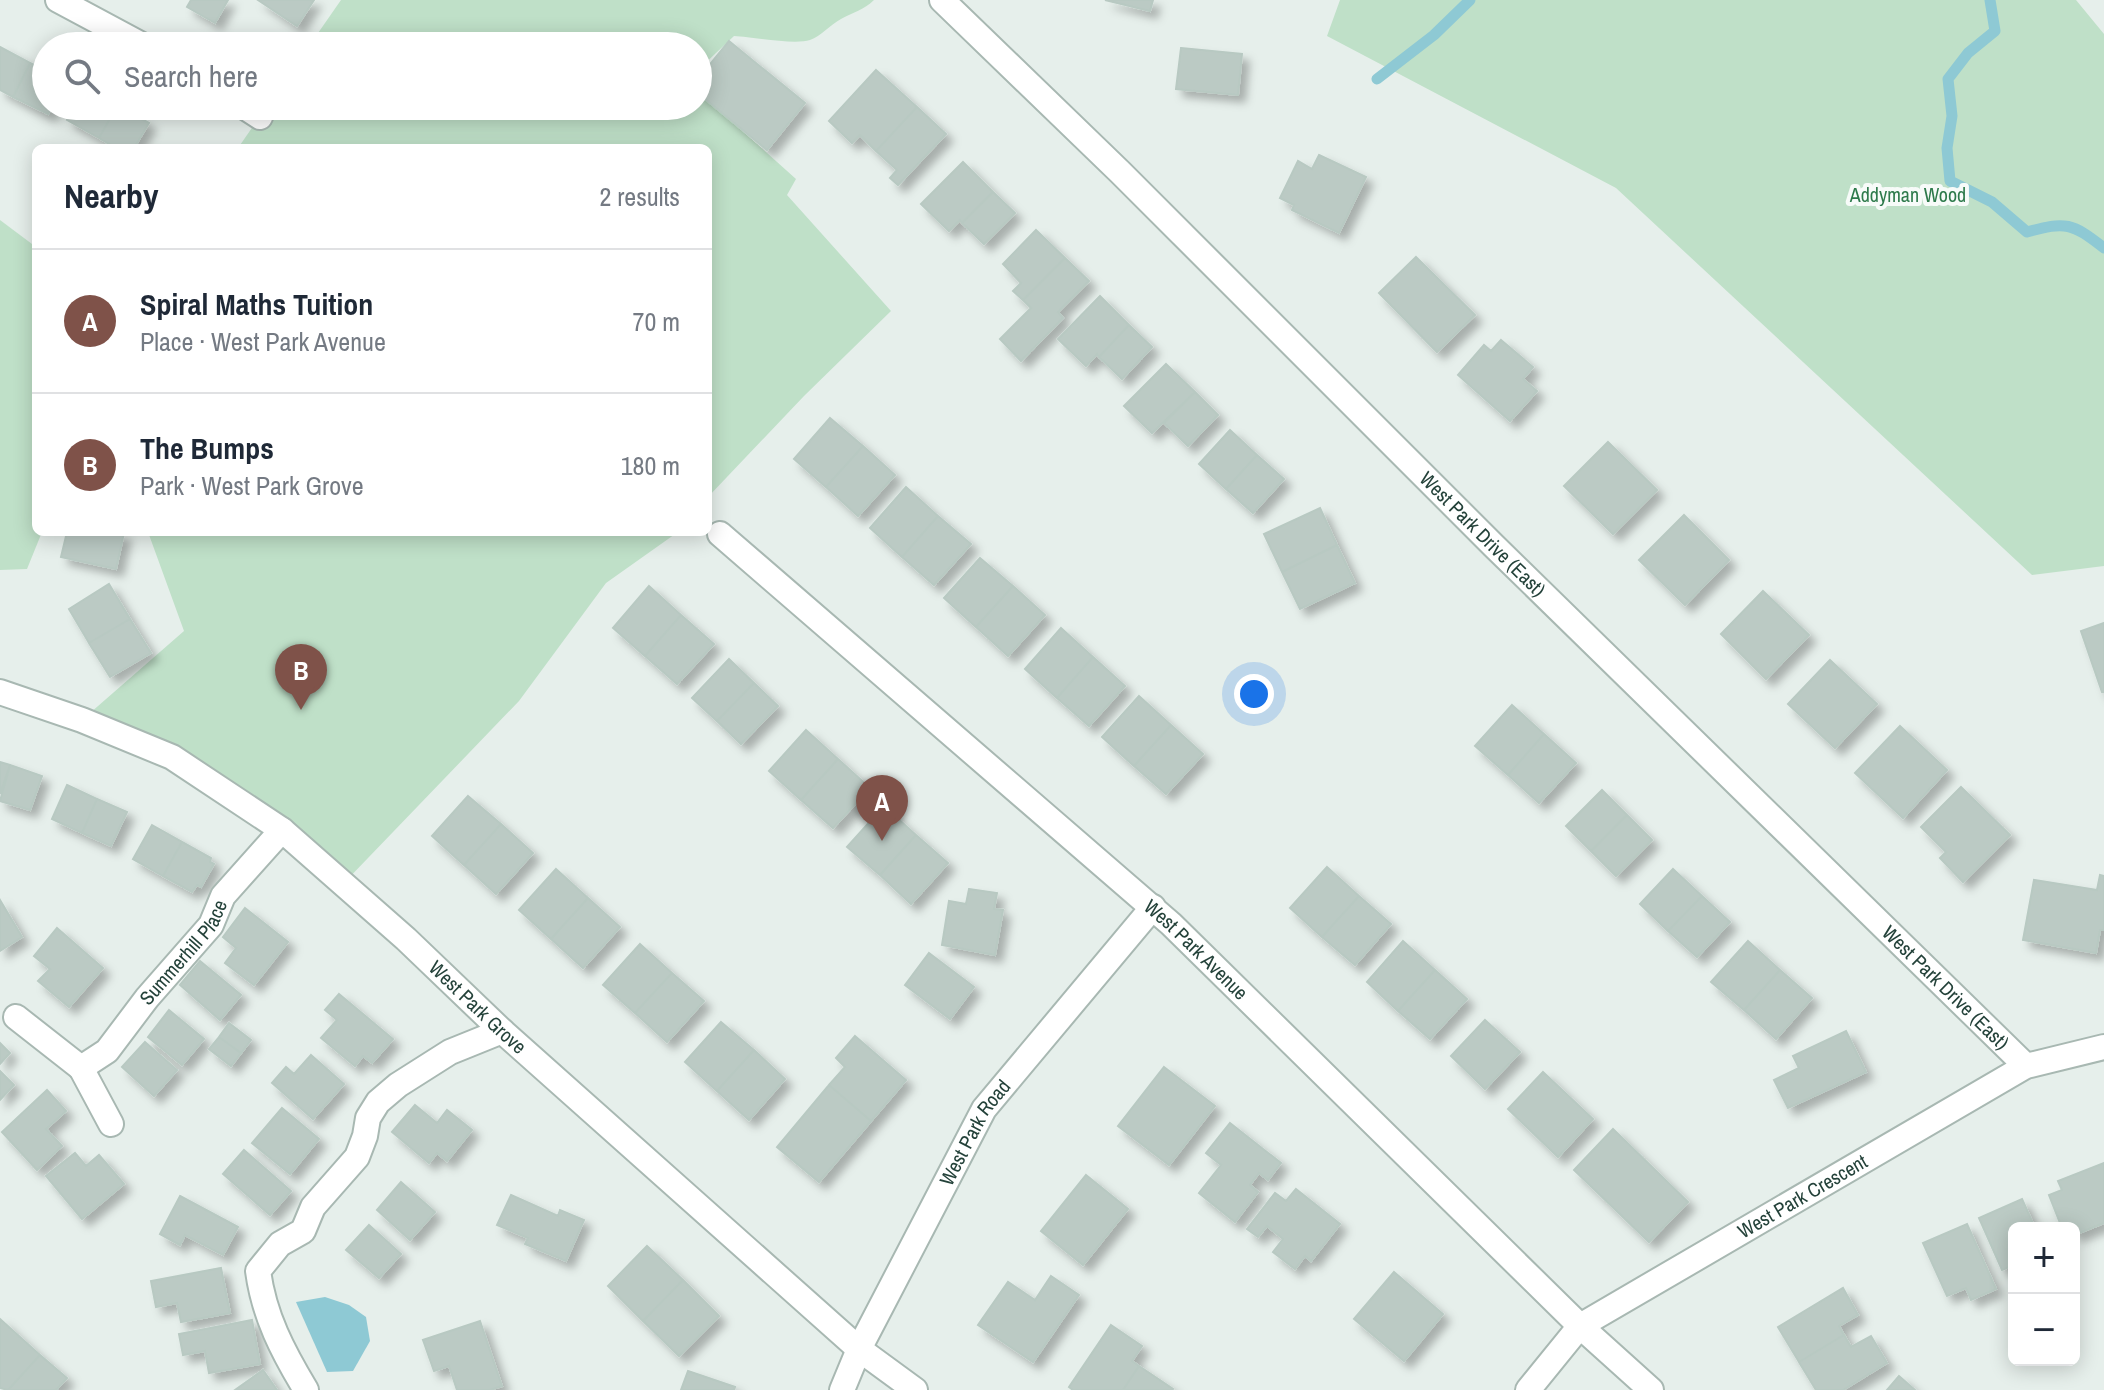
<!DOCTYPE html>
<html lang="en">
<head>
<meta charset="utf-8">
<style>
	:root { --surface:#fff; --page:#f6f6f7; --text:#1f2937; --muted:#747a83; --line:#e0e1e3; --accent:#7f5249 }
	body { margin:0; font-family:"Archivo Narrow",sans-serif; background:var(--page); color:var(--text) }
	.controls { position:absolute; right:24px; bottom:24px; display:grid; overflow:hidden; border-radius:12px; box-shadow:0 4px 20px #0003 }
	.controls button { width:72px; height:72px; display:grid; place-items:center; padding:0; border:0; border-bottom:2px solid var(--line); background:var(--surface); color:var(--text); font:40px sans-serif }
	.you { position:absolute; left:1254px; top:694px; width:28px; height:28px; margin:-20px; border:6px solid #fff; border-radius:50%; background:#1a73e8; box-shadow:0 0 0 12px #1a73e833 }
	.badge { display:grid; place-items:center; width:52px; height:52px; border-radius:50%; background:var(--accent); color:#fff; font-size:26px; font-weight:700 }
	.pin { position:absolute; translate:-50% -66px; filter:drop-shadow(0 2px 4px #0008) }
	.pin::after { content:''; position:absolute; top:42px; width:28px; height:24px; background:inherit; clip-path:polygon(0 0,100% 0,50% 100%) }
	.list { margin:0; padding:0; list-style:none }
	h2 { display:flex; justify-content:space-between; align-items:center; height:104px; margin:0; padding:0 32px; font-size:34px }
	h2 small { font-size:26px; font-weight:400; color:var(--muted) }
	.list li { display:grid; grid-template-columns:52px 1fr auto; gap:24px; align-items:center; box-sizing:border-box; height:144px; padding:0 32px; border-top:2px solid var(--line) }
	.list b { display:block; font-size:30px; white-space:nowrap }
	.list p { margin:0; font-size:26px; white-space:nowrap; color:var(--muted) }
	.list em { font-size:26px; font-style:normal; color:var(--muted) }
	.icon { flex:none; width:44px; height:44px; fill:none; stroke:currentColor; stroke-width:2; stroke-linecap:round; stroke-linejoin:round }
	.map { position:relative; flex:none; width:2104px; height:1390px; overflow:hidden }
	.search { position:absolute; background:var(--surface); box-shadow:0 4px 20px #0003; left:32px; top:32px; width:680px; height:88px; display:flex; align-items:center; gap:20px; box-sizing:border-box; padding:0 28px; border-radius:44px; color:var(--muted); font-size:30px }
	.panel { position:absolute; background:var(--surface); box-shadow:0 4px 20px #0003; left:32px; top:144px; width:680px; height:392px; border-radius:12px }
	.map>svg:first-child { display:block }
	.green { fill:#bfe0c8 }
	.water { fill:#8ec9d4 }
	.lines { fill:none; stroke-linecap:round; stroke-linejoin:round }
	.stream { stroke:#8ec9d4; stroke-width:11 }
	.building { fill:#bbcac4; stroke:#b8c9c2; stroke-width:2; filter:url(#shadow) }
	.minor-casing { stroke:#a8b8b2; stroke-width:28 }
	.minor { stroke:#fff; stroke-width:24 }
	.labels { text-anchor:middle; stroke-width:8; stroke-linejoin:round; paint-order:stroke }
	.park-label { font-size:20px; fill:#2d7a4b; stroke:#f7fbf9 }
	.street-label { font-size:20px; fill:#24423a; stroke:#f7fbf9 }
</style>
</head>
<body>
<div class="map">
<svg width="2104" height="1390" viewBox="0 0 2104 1390">
	<defs>
		<filter id="shadow"><feDropShadow dx="7" dy="7" stdDeviation="4" flood-color="#0004"/></filter>
	</defs>
	<rect width="100%" height="100%" fill="#e6efeb"/>
	<path class="green" d="M341 0H874C865 9 852 13 841 19 830 25 821 36 810 40 794 45 753 37 734 36L698 70V46H309Z
		M1340 0H2076L2104 34V566L2032 575 1616 188 1327 36Z
		M698 91 796 179 787 195 891 311 804 396 708 497V148H238L267 106H698Z
		M0 220 36 247V532H42L27 569 0 570Z
		M148 532H678L606 583 519 701 343 884 282 830 82 720 184 631Z"/>
	<path class="water" d="M325 1297 349 1305 366 1317 370 1341 353 1371 327 1372 296 1302Z"/>
	<g class="lines">
		<path class="stream" d="M1990 0 1995 31 1968 53 1948 79 1952 116 1947 148 1950 181 1992 202 2027 232C2066 221 2072 223 2104 248
			M1377 79 1434 35 1470 0"/>
	</g>
	<path class="building" d="M191 0H228L215 23 187 7Z
		M258 0H314L297 26Z
		M1105 0H1153L1150 11Z
		M729 41 805 103 767 150 698 93V79Z
		M0 47 30 63 13 97 0 90Z
		M1181 48 1242 54 1238 95 1176 89Z
		M30 63 46 71V106H53L48 114 13 97Z
		M876 70 917 107 876 151 860 135 852 143 829 121Z
		M76 106H117L99 138 67 120Z
		M117 106 149 123 134 148H116L99 138Z
		M917 107 946 134 898 185 890 178 897 170 876 151Z
		M1319 155 1366 177 1339 233 1292 210 1294 205 1280 198 1298 161 1312 169Z
		M963 162 993 192 962 223 960 220 949 231 921 204Z
		M993 192 1015 213 984 244 962 223Z
		M1036 230 1065 258 1023 300 1013 291 1021 283 1003 264Z
		M1416 257 1475 315 1437 352 1379 293Z
		M1065 258 1089 281 1058 312 1063 318 1021 361 1000 339 1031 308 1023 300Z
		M1100 296 1129 325 1099 357 1097 354 1086 366 1058 339Z
		M1129 325 1152 347 1122 379 1099 357Z
		M1501 340 1533 367 1523 379 1537 391 1510 421 1458 375 1484 345 1491 351Z
		M1166 364 1195 392 1152 433 1124 406Z
		M1195 392 1218 415 1188 446 1164 423Z
		M830 418 863 446 826 487 794 459Z
		M1230 430 1257 455 1226 489 1199 464Z
		M1608 442 1657 490 1613 534 1564 486Z
		M863 446 895 475 858 516 826 487Z
		M1257 455 1284 479 1253 513 1226 489Z
		M906 487 938 516 902 557 870 528Z
		M1320 508 1337 545 1282 572 1264 534Z
		M1684 515 1729 560 1685 605 1639 560Z
		M938 516 971 544 934 585 902 557Z
		M67 532 124 533 116 569 61 557Z
		M1337 545 1355 583 1300 609 1282 572Z
		M980 558 1013 586 976 627 944 598Z
		M109 584 130 619 89 643 69 609Z
		M649 586 681 615 645 656 613 628Z
		M1013 586 1045 615 1008 656 976 627Z
		M1763 591 1809 635 1766 679 1721 634Z
		M681 615 714 644 677 684 645 656Z
		M130 619 151 653 110 677 89 643Z
		M2104 623V692H2102L2081 631Z
		M1061 628 1093 657 1057 698 1025 669Z
		M1093 657 1125 686 1089 726 1057 698Z
		M729 659 754 683 717 721 692 698Z
		M1830 660 1877 704 1835 748 1788 704Z
		M754 683 778 706 741 744 717 721Z
		M1139 696 1171 725 1134 766 1102 737Z
		M1512 705 1544 734 1508 775 1475 746Z
		M1171 725 1203 754 1166 794 1134 766Z
		M1900 726 1947 770 1903 818 1855 773Z
		M806 730 838 759 801 800 769 771Z
		M1544 734 1576 763 1539 803 1508 775Z
		M838 759 870 788 833 828 801 800Z
		M0 762 10 765 0 794Z
		M10 765 42 776 30 810 0 801Z
		M67 785 97 799 82 833 52 819Z
		M1961 787 2010 835 1963 882 1940 858 1946 852 1921 827Z
		M1602 790 1627 815 1591 851 1566 826Z
		M468 796 501 824 464 865 432 836Z
		M97 799 127 812 111 846 82 833Z
		M884 806 916 835 880 875 847 847Z
		M1627 815 1652 840 1616 876 1591 851Z
		M501 824 533 853 496 894 464 865Z
		M152 825 182 842 163 876 133 859Z
		M916 835 948 863 911 904 880 875Z
		M182 842 211 858 210 862 214 864 201 887 197 885 192 892 163 876Z
		M1327 867 1359 896 1322 937 1290 908Z
		M556 869 588 898 551 939 519 910Z
		M1673 869 1702 896 1668 931 1640 904Z
		M2100 875 2104 876V930H2100L2096 953 2023 940 2034 880 2097 890Z
		M969 889 997 893 994 909 1003 910 995 955 942 945 949 901 966 904Z
		M1359 896 1391 924 1355 965 1322 937Z
		M1702 896 1730 922 1697 957 1668 931Z
		M588 898 620 927 583 968 551 939Z
		M0 900 22 937 0 951Z
		M245 908 288 942 254 985 225 963 236 948 223 937Z
		M57 928 103 968 69 1007 38 981 50 969 34 956Z
		M1403 941 1435 970 1398 1011 1367 982Z
		M1748 941 1780 970 1744 1010 1711 982Z
		M640 944 672 973 635 1013 603 985Z
		M929 953 974 987 950 1019 905 985Z
		M200 961 241 995 220 1020 180 985Z
		M1435 970 1467 999 1430 1039 1398 1011Z
		M1780 970 1812 998 1776 1039 1744 1010Z
		M672 973 704 1001 667 1042 635 1013Z
		M339 994 393 1039 372 1063 363 1056 355 1066 321 1038 337 1020 325 1010Z
		M169 1010 204 1039 182 1065 148 1037Z
		M1485 1020 1520 1052 1485 1089 1451 1056Z
		M721 1022 754 1050 717 1091 685 1062Z
		M229 1023 251 1040 241 1053 219 1037Z
		M1846 1031 1866 1072 1788 1108 1774 1080 1799 1068 1793 1056Z
		M855 1036 906 1080 871 1121 829 1085 845 1067 836 1058Z
		M219 1037 241 1053 231 1066 209 1049Z
		M145 1042 177 1070 154 1096 122 1067Z
		M0 1043 10 1053 0 1064Z
		M754 1050 785 1079 749 1120 717 1091Z
		M311 1055 344 1084 313 1119 272 1083 286 1067 294 1074Z
		M1164 1067 1215 1106 1169 1165 1118 1126Z
		M0 1071 14 1085 0 1100Z
		M1543 1072 1593 1119 1558 1157 1508 1109Z
		M829 1085 871 1121 819 1182 777 1147Z
		M47 1090 66 1111 46 1129 62 1146 37 1170 2 1132Z
		M415 1105 437 1123 447 1110 472 1130 447 1161 437 1153 429 1163 392 1132Z
		M282 1108 319 1139 290 1174 252 1143Z
		M1230 1123 1281 1163 1268 1180 1259 1173 1250 1185 1258 1192 1235 1222 1199 1193 1221 1165 1206 1153Z
		M1613 1129 1688 1202 1649 1242 1574 1170Z
		M244 1150 291 1191 270 1215 223 1174Z
		M75 1153 86 1166 99 1155 124 1184 82 1219 46 1176Z
		M2104 1163V1223L2074 1235V1228H2062L2049 1195 2062 1190 2058 1181Z
		M1086 1175 1128 1209 1083 1265 1041 1231Z
		M401 1182 435 1212 410 1240 377 1210Z
		M1296 1189 1340 1224 1311 1261 1305 1256 1295 1269 1273 1252 1283 1239 1267 1226 1258 1237 1247 1229 1275 1193 1286 1201Z
		M511 1195 558 1216 560 1210 584 1220 566 1261 525 1244 528 1238 497 1225Z
		M180 1196 238 1227 223 1255 185 1235 180 1245 160 1234Z
		M2022 1199 2035 1228H2014V1265L2002 1270 1979 1218Z
		M1967 1224 1996 1289 1971 1300 1966 1288 1947 1296 1923 1243Z
		M369 1225 401 1254 379 1278 346 1250Z
		M647 1246 683 1280 643 1321 608 1286Z
		M221 1268 230 1313 181 1322 177 1303 156 1307 151 1281Z
		M1394 1272 1443 1314 1404 1361 1354 1319Z
		M1051 1276 1079 1295 1033 1362 978 1325 1008 1282 1035 1300Z
		M683 1280 719 1316 679 1356 643 1321Z
		M1843 1288 1858 1315 1839 1326 1844 1335 1799 1362 1778 1327Z
		M0 1319 40 1355 8 1390 0 1388Z
		M252 1320 260 1364 209 1373 205 1351 183 1355 179 1334Z
		M480 1321 502 1386 490 1390H457L449 1366 434 1371 423 1340Z
		M1111 1325 1142 1346 1132 1361 1139 1366 1123 1390H1073L1069 1387Z
		M1844 1335 1851 1347 1871 1336 1887 1363 1843 1390H1816L1799 1362Z
		M40 1355 67 1378 56 1390H8Z
		M1139 1366 1173 1389 1172 1390H1123Z
		M263 1370 277 1390H235Z
		M688 1371 735 1387 734 1390H681Z
		M1899 1376 1915 1390H1887Z"/>
	<g class="lines">
		<g class="minor-casing">
			<g id="minor">
				<path d="M58 0 144 46"/>
				<path id="s1" d="M942 0 1120 172 1494 546 2026 1066"/>
				<path d="M243 106 260 117"/>
				<path id="s2" d="M720 534 1171 924 1580 1326 1651 1390"/>
				<path id="s3" d="M0 692 82 720 172 757 282 830 406 939 502 1031 859 1349 915 1390"/>
				<path d="M16 1017 81 1068"/>
				<path id="s4" d="M111 1124 81 1068 107 1051 147 998 211 925 223 896 282 830"/>
				<path d="M306 1390C283 1352 264 1316 258 1271L280 1244 303 1231 313 1207 357 1157 365 1136 368 1118 378 1102 398 1085 450 1052 502 1031"/>
				<path id="s5" d="M842 1390 859 1349 984 1109 1153 907"/>
				<path id="s6" d="M1528 1390 1580 1326 2026 1066 2104 1047"/>
			</g>
		</g>
		<use href="#minor" class="minor"/>
	</g>
	<g class="labels">
		<g class="park-label">
			<text x="1908" y="202">Addyman Wood</text>
		</g>
		<g class="street-label">
			<text dy="7" stroke="none"><textPath href="#s1" startOffset="760">West Park Drive (East)</textPath></text>
			<text dy="7" stroke="none"><textPath href="#s2" startOffset="632">West Park Avenue</textPath></text>
			<text dy="7" stroke="none"><textPath href="#s4" startOffset="220">Summerhill Place</textPath></text>
			<text dy="7" stroke="none"><textPath href="#s1" startOffset="1408">West Park Drive (East)</textPath></text>
			<text dy="7" stroke="none"><textPath href="#s3" startOffset="580">West Park Grove</textPath></text>
			<text dy="7" stroke="none"><textPath href="#s5" startOffset="290">West Park Road</textPath></text>
			<text dy="7" stroke="none"><textPath href="#s6" startOffset="340">West Park Crescent</textPath></text>
		</g>
	</g>
</svg>
<div class="controls">
<button>+</button>
<button>−</button>
</div>
<div class="you"></div>
<div class="pin badge" style="left:882px;top:841px">A</div>
<div class="pin badge" style="left:301px;top:710px">B</div>
<div class="search"><svg class="icon" aria-label="search" viewBox="0 0 24 24"><circle cx="10" cy="10" r="6"/><path d="M15 15l6 6"/></svg>Search here</div>
<section class="panel">
<h2>Nearby<small>2 results</small></h2>
<ul class="list">
<li><span class="badge">A</span><div><b>Spiral Maths Tuition</b><p>Place · West Park Avenue</p></div><em>70 m</em></li>
<li><span class="badge">B</span><div><b>The Bumps</b><p>Park · West Park Grove</p></div><em>180 m</em></li>
</ul>
</section>
</div>
</body>
</html>
